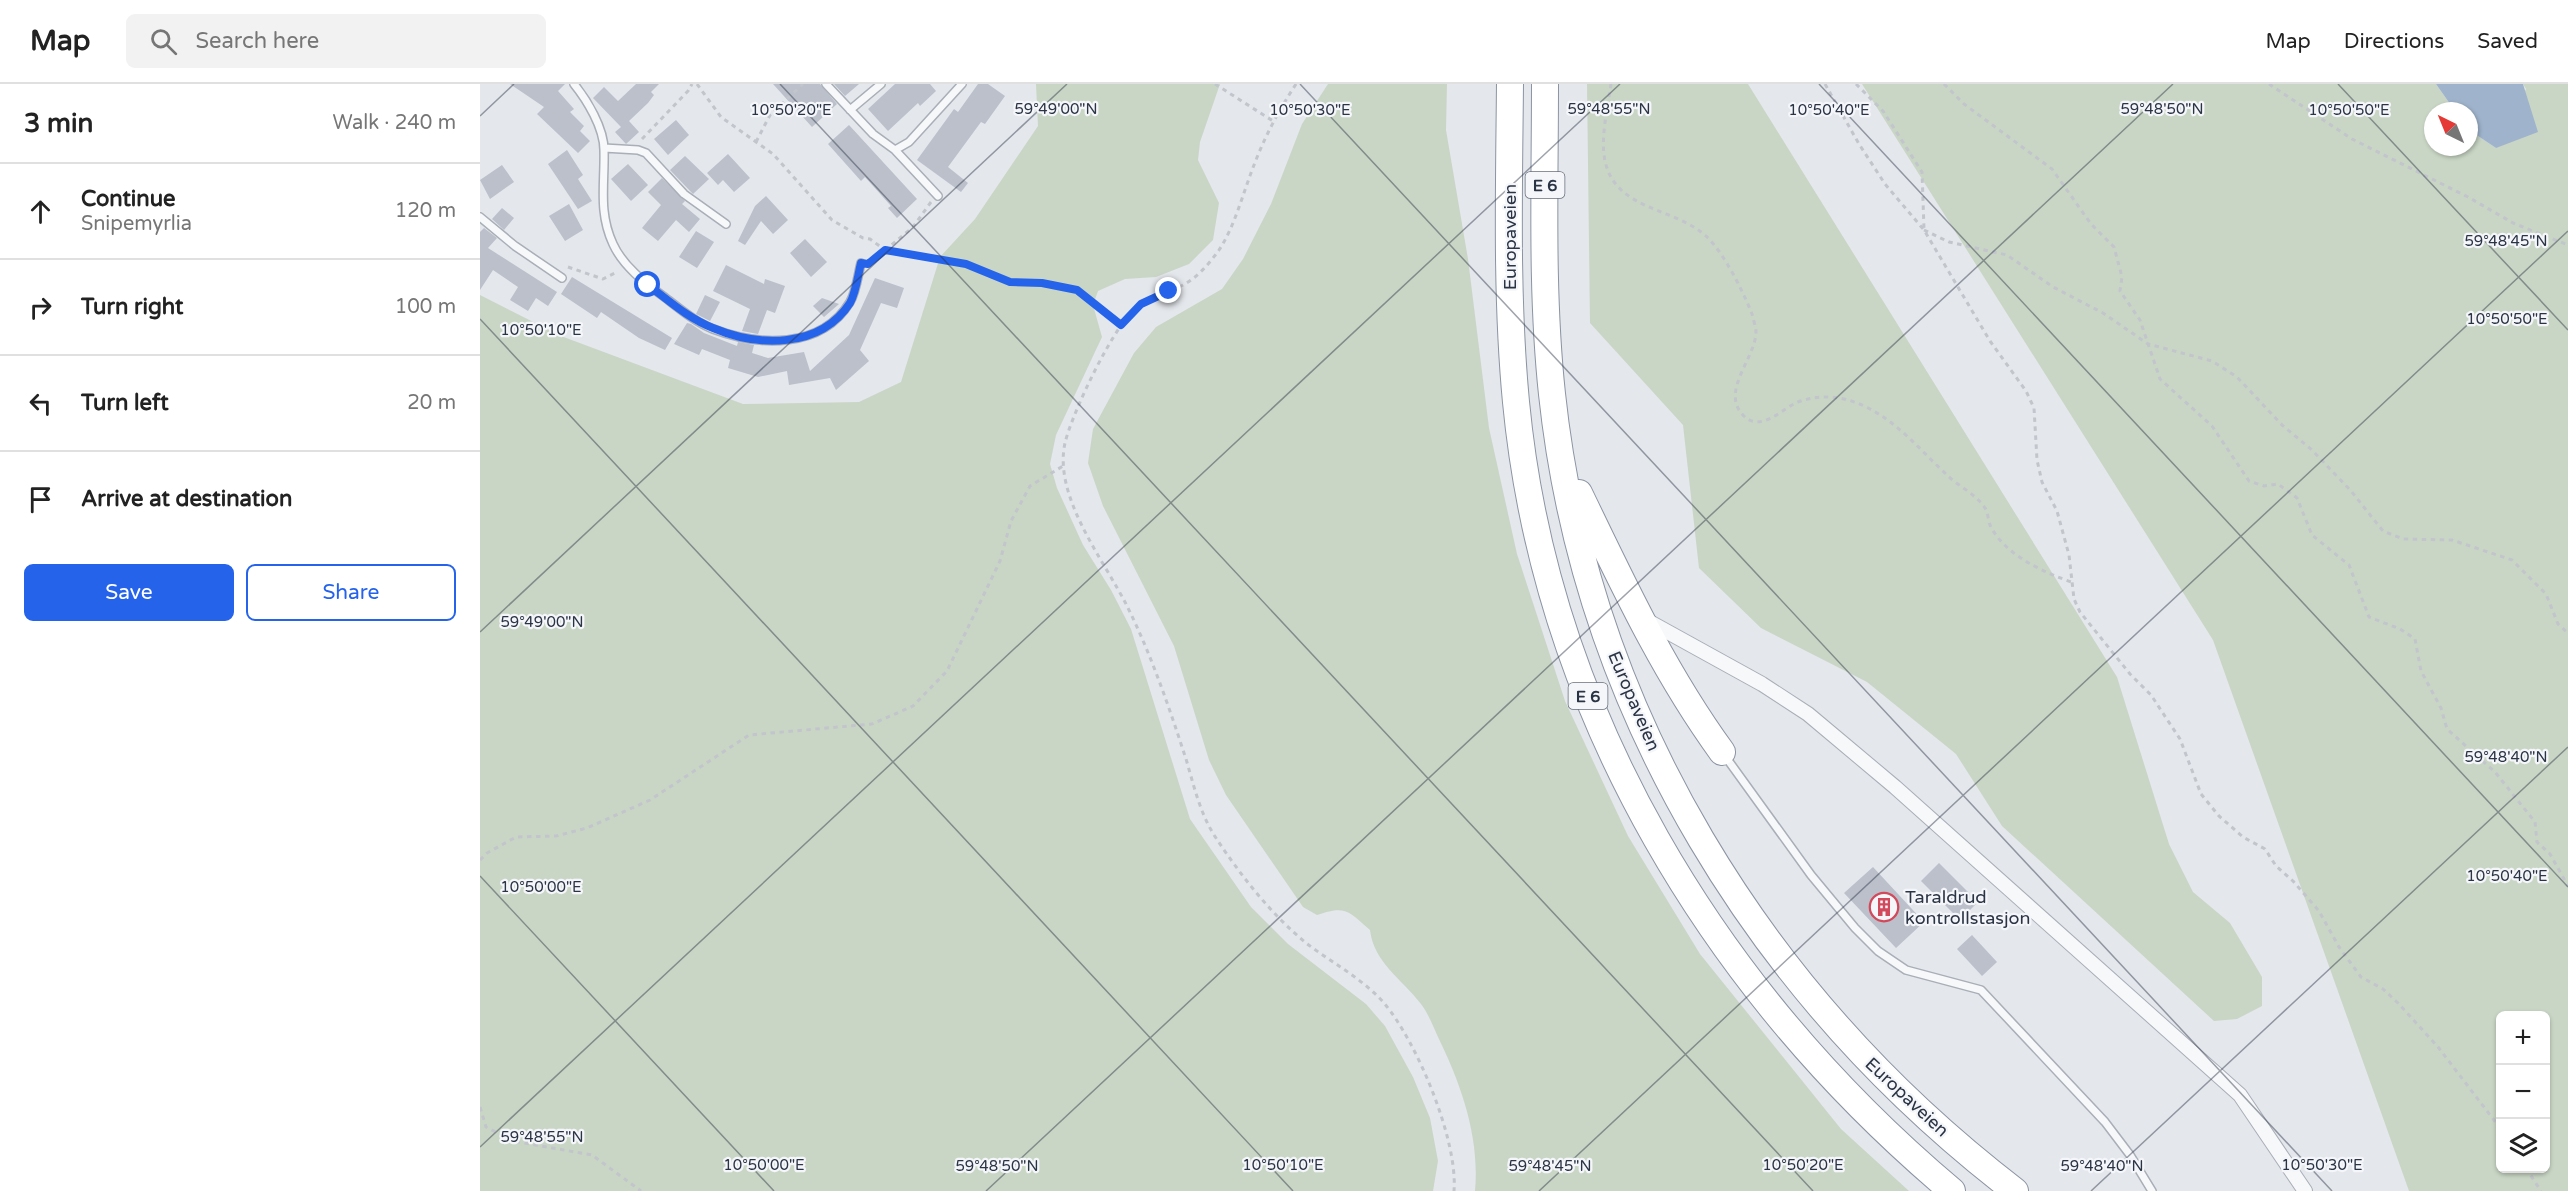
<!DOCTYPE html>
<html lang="en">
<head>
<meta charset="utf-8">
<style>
	:root { --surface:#fff; --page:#f2f2f2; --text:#222; --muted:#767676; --line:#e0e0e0; --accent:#2563eb }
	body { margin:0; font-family:"Varela Round",sans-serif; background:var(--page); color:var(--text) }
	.controls { position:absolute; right:18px; bottom:18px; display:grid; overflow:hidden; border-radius:9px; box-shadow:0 2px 4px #0004 }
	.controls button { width:54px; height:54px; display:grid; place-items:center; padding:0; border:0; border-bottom:2px solid var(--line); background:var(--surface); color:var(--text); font:30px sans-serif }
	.compass { position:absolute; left:1944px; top:18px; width:54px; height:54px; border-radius:50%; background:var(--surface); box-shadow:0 2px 4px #0004; rotate:317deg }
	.stop { position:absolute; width:18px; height:18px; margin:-14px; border:4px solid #2563eb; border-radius:50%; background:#fff }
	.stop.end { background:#2563eb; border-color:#fff; box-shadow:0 2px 6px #0008 }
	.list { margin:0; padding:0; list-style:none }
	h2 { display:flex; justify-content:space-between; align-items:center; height:78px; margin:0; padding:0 24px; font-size:26px }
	h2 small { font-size:20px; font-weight:400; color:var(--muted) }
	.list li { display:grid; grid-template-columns:39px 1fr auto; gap:18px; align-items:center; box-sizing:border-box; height:96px; padding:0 24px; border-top:2px solid var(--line) }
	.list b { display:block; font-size:22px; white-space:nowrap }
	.list p { margin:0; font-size:20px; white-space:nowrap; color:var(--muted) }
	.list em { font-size:20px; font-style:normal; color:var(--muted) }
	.actions { display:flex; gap:12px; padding:18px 24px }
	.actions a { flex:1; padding:14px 0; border:2px solid var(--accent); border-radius:9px; text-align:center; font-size:21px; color:var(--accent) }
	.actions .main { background:var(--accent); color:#fff }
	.icon { flex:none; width:33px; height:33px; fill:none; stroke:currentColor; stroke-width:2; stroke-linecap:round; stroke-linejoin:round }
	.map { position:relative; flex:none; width:2088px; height:1107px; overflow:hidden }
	header { display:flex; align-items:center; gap:36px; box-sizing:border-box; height:84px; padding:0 30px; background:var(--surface); border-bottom:2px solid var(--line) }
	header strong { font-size:28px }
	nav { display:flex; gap:33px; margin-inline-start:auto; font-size:21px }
	.search { width:420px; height:54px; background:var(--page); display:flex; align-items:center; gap:15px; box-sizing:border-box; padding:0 21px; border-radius:9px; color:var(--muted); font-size:22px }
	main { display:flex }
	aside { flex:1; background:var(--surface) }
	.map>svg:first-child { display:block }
	.green { fill:#c9d6c5; fill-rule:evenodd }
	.water { fill:#9fb4cc }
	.building { fill:#bbc0ca }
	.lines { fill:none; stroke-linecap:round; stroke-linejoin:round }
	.service-casing { stroke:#a9aeb7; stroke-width:10 }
	.minor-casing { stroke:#a9aeb7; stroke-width:16 }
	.motorway-casing { stroke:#8b94a3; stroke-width:28 }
	.path { stroke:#c2c5cb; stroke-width:3; stroke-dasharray:4.5 4.5; stroke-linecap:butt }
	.service { stroke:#f7f8fa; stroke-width:7 }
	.minor { stroke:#f7f8fa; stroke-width:14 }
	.motorway { stroke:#fff; stroke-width:26 }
	.route { stroke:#2563eb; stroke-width:8 }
	.ticks { fill:none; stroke:#2b3445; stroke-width:1.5; stroke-opacity:0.45 }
	.labels { text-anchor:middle; stroke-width:4.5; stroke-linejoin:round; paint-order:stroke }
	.shield { fill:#f4f6f9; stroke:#676e7b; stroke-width:1.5 }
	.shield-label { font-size:16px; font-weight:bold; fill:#2b3445 }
	.street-label { font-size:18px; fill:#2b3445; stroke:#f4f6f9 }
	.poi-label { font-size:18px; fill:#2b3445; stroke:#f4f6f9; text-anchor:start }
	.ticks-label { font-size:15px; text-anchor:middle; fill:#2b3445; stroke:#f4f6f9; stroke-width:4.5; stroke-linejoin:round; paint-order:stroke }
</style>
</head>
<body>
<header>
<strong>Map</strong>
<div class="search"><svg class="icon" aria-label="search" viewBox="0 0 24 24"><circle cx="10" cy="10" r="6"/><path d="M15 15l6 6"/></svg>Search here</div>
<nav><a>Map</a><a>Directions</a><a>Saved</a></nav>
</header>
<main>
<aside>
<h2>3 min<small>Walk · 240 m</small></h2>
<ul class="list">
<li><svg class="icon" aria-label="ahead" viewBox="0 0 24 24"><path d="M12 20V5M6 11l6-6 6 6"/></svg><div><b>Continue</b><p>Snipemyrlia</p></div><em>120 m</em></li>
<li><svg class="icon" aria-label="right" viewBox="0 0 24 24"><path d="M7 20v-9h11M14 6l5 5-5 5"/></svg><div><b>Turn right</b></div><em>100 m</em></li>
<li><svg class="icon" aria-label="left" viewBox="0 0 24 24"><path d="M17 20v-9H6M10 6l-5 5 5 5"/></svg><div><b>Turn left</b></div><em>20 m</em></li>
<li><svg class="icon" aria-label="arrive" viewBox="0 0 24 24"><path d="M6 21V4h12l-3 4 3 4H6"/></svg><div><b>Arrive at destination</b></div></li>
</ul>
<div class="actions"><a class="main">Save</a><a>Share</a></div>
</aside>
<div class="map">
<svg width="2088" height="1107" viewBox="0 0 2088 1107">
	<rect width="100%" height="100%" fill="#e4e7ec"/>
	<path class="green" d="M556 0H740L720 58 718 76 739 119 733 156 709 180 676 193 645 195 618 207 613 221 622 253 576 351 570 380 577 404 603 461 631 506 651 545 710 735 771 823 808 860 886 920 905 942 933 993 950 1034 958 1077 953 1107H0V211L81 252 263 320 379 318 421 298 460 173 495 135 558 42Z
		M848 0H967L966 46 988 175 1009 344 1037 470 1085 617 1148 752 1220 870 1361 1045 1429 1107H995C1000 1053 981 1000 958 953 953 942 948 929 941 920 922 895 894 879 890 846 868 827 866 821 837 831L823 823 746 711 729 676 694 562 623 422 608 379 613 345 654 269 676 243 742 205 763 175 791 120 822 40Z
		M1107 0H1268L1637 593 1689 760 1713 808 1750 839 1782 893V922L1757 935 1734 937 1522 742 1476 670 1387 598 1281 544 1219 484 1203 341 1110 239Z
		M1382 0H1956L1975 27H1953V63H1989V46L2016 64 2046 5 2043 0H2088V1107H1929L1733 556ZM2020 932H2066V1084H2020Z"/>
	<path class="water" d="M1956 0H2043L2058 48 2016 64 1989 46V27H1975Z"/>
	<path class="building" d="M30 0H85L78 7 94 25 90 28 104 42 100 47 110 57 98 69 57 30 64 23Z
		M156 0H179L171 8 174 11 168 19 149 37 159 48 146 60 135 48 141 43 113 14 124 3 138 17Z
		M293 0H340L357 20 332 43Z
		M354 0H379L365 12Z
		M415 0H450L456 7 440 22 438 19 408 47 388 25Z
		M498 0H508L525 12 505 40 501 38 468 83 488 99 481 108 437 76 474 25 478 28Z
		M196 36 209 51 188 71 174 55Z
		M369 41 437 115 417 134 408 124 411 122 385 93 381 97 348 60Z
		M87 66 103 91 98 95 112 117 98 125 68 80Z
		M248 70 270 94 254 108 243 96 238 101 227 89Z
		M205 72 229 95 213 110 190 86Z
		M148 80 168 101 151 117 131 95Z
		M22 81 34 98 10 115 0 96Z
		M182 94 205 117 202 120 220 135 209 148 196 136 178 157 162 144 181 121 168 108Z
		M286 112 308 136 293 150 281 137 265 161 258 157 275 122Z
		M89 120 103 146 85 157 69 132Z
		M22 124 34 134 24 146 12 135Z
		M4 144 17 154 8 164 77 208 68 222 56 214 48 227 30 216 38 203 13 186 0 206V148Z
		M216 147 234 158 217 184 199 173Z
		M325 155 347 178 331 193 310 169Z
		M246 181 284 200 285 195 305 202 295 229 287 226 278 250 262 247 270 225 233 207Z
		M92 193 192 254 185 266 159 254 121 228 117 234 81 210Z
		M395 194 424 204 417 224 401 219 380 266 389 277 356 306 350 294 309 301 307 287 278 293 248 284 250 276 222 265 219 271 194 260 207 239 211 240 224 249 257 262 258 258 274 261 272 269 288 274 324 268 330 287 369 251Z
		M225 211 240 218 230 237 216 230Z
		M342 214 359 220 344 233 333 222Z
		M1459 779 1498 818 1480 836 1441 797Z
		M1393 783 1444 838 1416 864 1364 809Z
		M1492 851 1517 878 1502 892 1477 865Z"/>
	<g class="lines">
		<g class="service-casing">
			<path id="service" d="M94 0C107 16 124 44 124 66 125 99 118 128 133 160 143 182 165 199 183 212 199 224 215 238 233 245 278 262 341 266 370 218 376 208 378 191 381 179
				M346 0 393 50 415 66 429 58 482 0
				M370 26 401 0
				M124 64 158 66 166 69 204 110 246 140
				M415 66 458 112
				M0 133 35 162 82 194
				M1245 672 1331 791 1375 844 1398 867 1426 886 1501 906 1625 1038 1650 1071 1672 1107"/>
		</g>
		<g class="minor-casing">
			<path id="minor" d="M1166 536 1282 600 1328 630 1415 703 1760 1011 1825 1107"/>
		</g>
		<g class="motorway-casing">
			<path id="motorway" d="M1030 0C1029 106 1026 213 1036 318 1066 631 1235 907 1472 1107
				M1065 0C1065 103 1061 207 1072 310 1106 630 1282 913 1535 1107
				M1099 409C1142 498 1183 587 1242 668"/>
		</g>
		<path class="path" d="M217 0 241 33 293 70 352 136 383 154 390 155 405 166 486 180 529 198 562 199 597 206 641 241
			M735 0 793 37
			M816 0C799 26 785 52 774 81 763 109 755 142 739 166 729 180 716 195 701 202 687 209 671 212 659 221 635 238 592 329 585 359 573 413 624 476 647 522 671 570 689 623 706 675 714 702 720 730 736 754 761 792 791 830 826 859 852 879 882 894 904 919 937 958 978 1056 974 1107
			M1131 0C1128 23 1120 54 1125 77 1136 127 1194 123 1226 152 1244 169 1263 207 1272 230 1273 235 1276 243 1276 248 1276 274 1238 309 1265 333 1282 348 1303 324 1318 318 1339 310 1364 312 1384 322 1418 338 1440 366 1467 391 1478 402 1497 411 1505 424 1508 428 1508 436 1510 441 1524 471 1565 489 1594 499
			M1345 0 1379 60 1405 100 1444 146 1510 257 1546 307 1554 324 1557 376 1562 398 1577 427 1589 471 1594 515 1600 528 1650 590 1671 611 1700 655 1721 710 1739 732 1763 753 1785 765 1796 782 1813 797 1839 827 1859 863 1881 893 1903 905 1918 919 1958 963 2020 1044
			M1376 0 1403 27 1442 88 1444 145
			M1464 0 1484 20 1572 85 1611 140 1634 163 1642 193 1640 207 1660 236 1680 295 1732 342 1769 397 1784 402 1798 400 1817 414 1832 451 1869 481 1889 533 1920 545 1935 555 1941 587 1961 624 1967 645 2015 688 2055 738 2057 758 2070 770 2088 802
			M1789 0 1872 55 1988 113 2033 139 2088 161
			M162 55 208 7 212 0
			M276 58 290 31 323 0
			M1444 146 1469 158 1527 171 1573 203 1623 229 1668 260 1732 277 1757 293 1802 341 1832 366 1871 407 1903 447 1923 455 1972 456 2032 476 2066 510 2078 540 2088 549
			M391 178 433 143 451 118
			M88 183 123 195 137 188
			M0 776 7 769 36 753 76 752 107 744 170 716 269 651 392 640 433 622 467 587 520 477 531 437 550 402 583 382
			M0 1023 6 1043 33 1057 112 1071 161 1107
			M2046 1084 2061 1107"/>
		<use href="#service" class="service"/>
		<use href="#minor" class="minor"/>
		<use href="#motorway" class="motorway"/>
	</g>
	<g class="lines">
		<path class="route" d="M168 201C188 216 209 235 233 244 278 263 340 265 370 219 376 208 378 191 381 179L388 180 405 166 486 180 530 198 562 199 597 206 641 241 661 220 689 207"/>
	</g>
	<path class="ticks" d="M300 0 1333 1107M820 0 1852 1107M1339 0 2088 803M1858 0 2088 246M0 32 34 0M0 235 813 1107M0 548 587 0M0 792 294 1107M0 1063 1140 0M506 1107 1693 0M1059 1107 2088 147M1611 1107 2088 663"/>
	<defs>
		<g id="building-ring" transform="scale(1.5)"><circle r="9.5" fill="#f4f6f9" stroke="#d1495b" stroke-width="1.5"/><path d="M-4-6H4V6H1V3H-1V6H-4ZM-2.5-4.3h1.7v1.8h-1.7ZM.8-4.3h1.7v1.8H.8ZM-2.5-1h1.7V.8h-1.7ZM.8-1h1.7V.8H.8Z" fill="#d1495b"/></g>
	</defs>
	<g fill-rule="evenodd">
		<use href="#building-ring" x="1404" y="823"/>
	</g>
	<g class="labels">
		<g class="shield">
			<rect x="1045.5" y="88" width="39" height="26" rx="4.5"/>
			<rect x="1088.5" y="599" width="39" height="26" rx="4.5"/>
		</g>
		<g class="shield-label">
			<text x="1065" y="107">E 6</text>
			<text x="1108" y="618">E 6</text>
		</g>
		<g class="street-label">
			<text transform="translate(1030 153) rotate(-90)" y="6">Europaveien</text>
			<text transform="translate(1154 617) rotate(67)" y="6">Europaveien</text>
			<text transform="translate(1427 1013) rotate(43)" y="6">Europaveien</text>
		</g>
		<g class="poi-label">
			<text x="1425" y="819">Taraldrud<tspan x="1425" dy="21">kontrollstasjon</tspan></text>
		</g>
	</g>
	<g class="ticks-label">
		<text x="1682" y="30">59°48'50"N</text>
		<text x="576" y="30">59°49'00"N</text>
		<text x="1129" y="30">59°48'55"N</text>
		<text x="1869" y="31">10°50'50"E</text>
		<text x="311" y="31">10°50'20"E</text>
		<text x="830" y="31">10°50'30"E</text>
		<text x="1349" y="31">10°50'40"E</text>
		<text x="2026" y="162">59°48'45"N</text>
		<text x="2027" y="240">10°50'50"E</text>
		<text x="61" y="251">10°50'10"E</text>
		<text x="62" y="543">59°49'00"N</text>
		<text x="2026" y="678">59°48'40"N</text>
		<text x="2027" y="797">10°50'40"E</text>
		<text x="61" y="808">10°50'00"E</text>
		<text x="62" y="1058">59°48'55"N</text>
		<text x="284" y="1086">10°50'00"E</text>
		<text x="803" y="1086">10°50'10"E</text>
		<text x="1323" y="1086">10°50'20"E</text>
		<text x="1842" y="1086">10°50'30"E</text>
		<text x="517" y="1087">59°48'50"N</text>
		<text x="1070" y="1087">59°48'45"N</text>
		<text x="1622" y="1087">59°48'40"N</text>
	</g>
</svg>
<div class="controls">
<button>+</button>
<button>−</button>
<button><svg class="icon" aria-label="layers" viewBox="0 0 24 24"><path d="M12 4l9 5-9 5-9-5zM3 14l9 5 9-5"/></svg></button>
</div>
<svg class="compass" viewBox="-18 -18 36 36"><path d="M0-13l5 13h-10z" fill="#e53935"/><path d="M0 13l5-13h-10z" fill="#767676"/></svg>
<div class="stop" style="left:168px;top:201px"></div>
<div class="stop end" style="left:689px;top:207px"></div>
</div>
</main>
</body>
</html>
